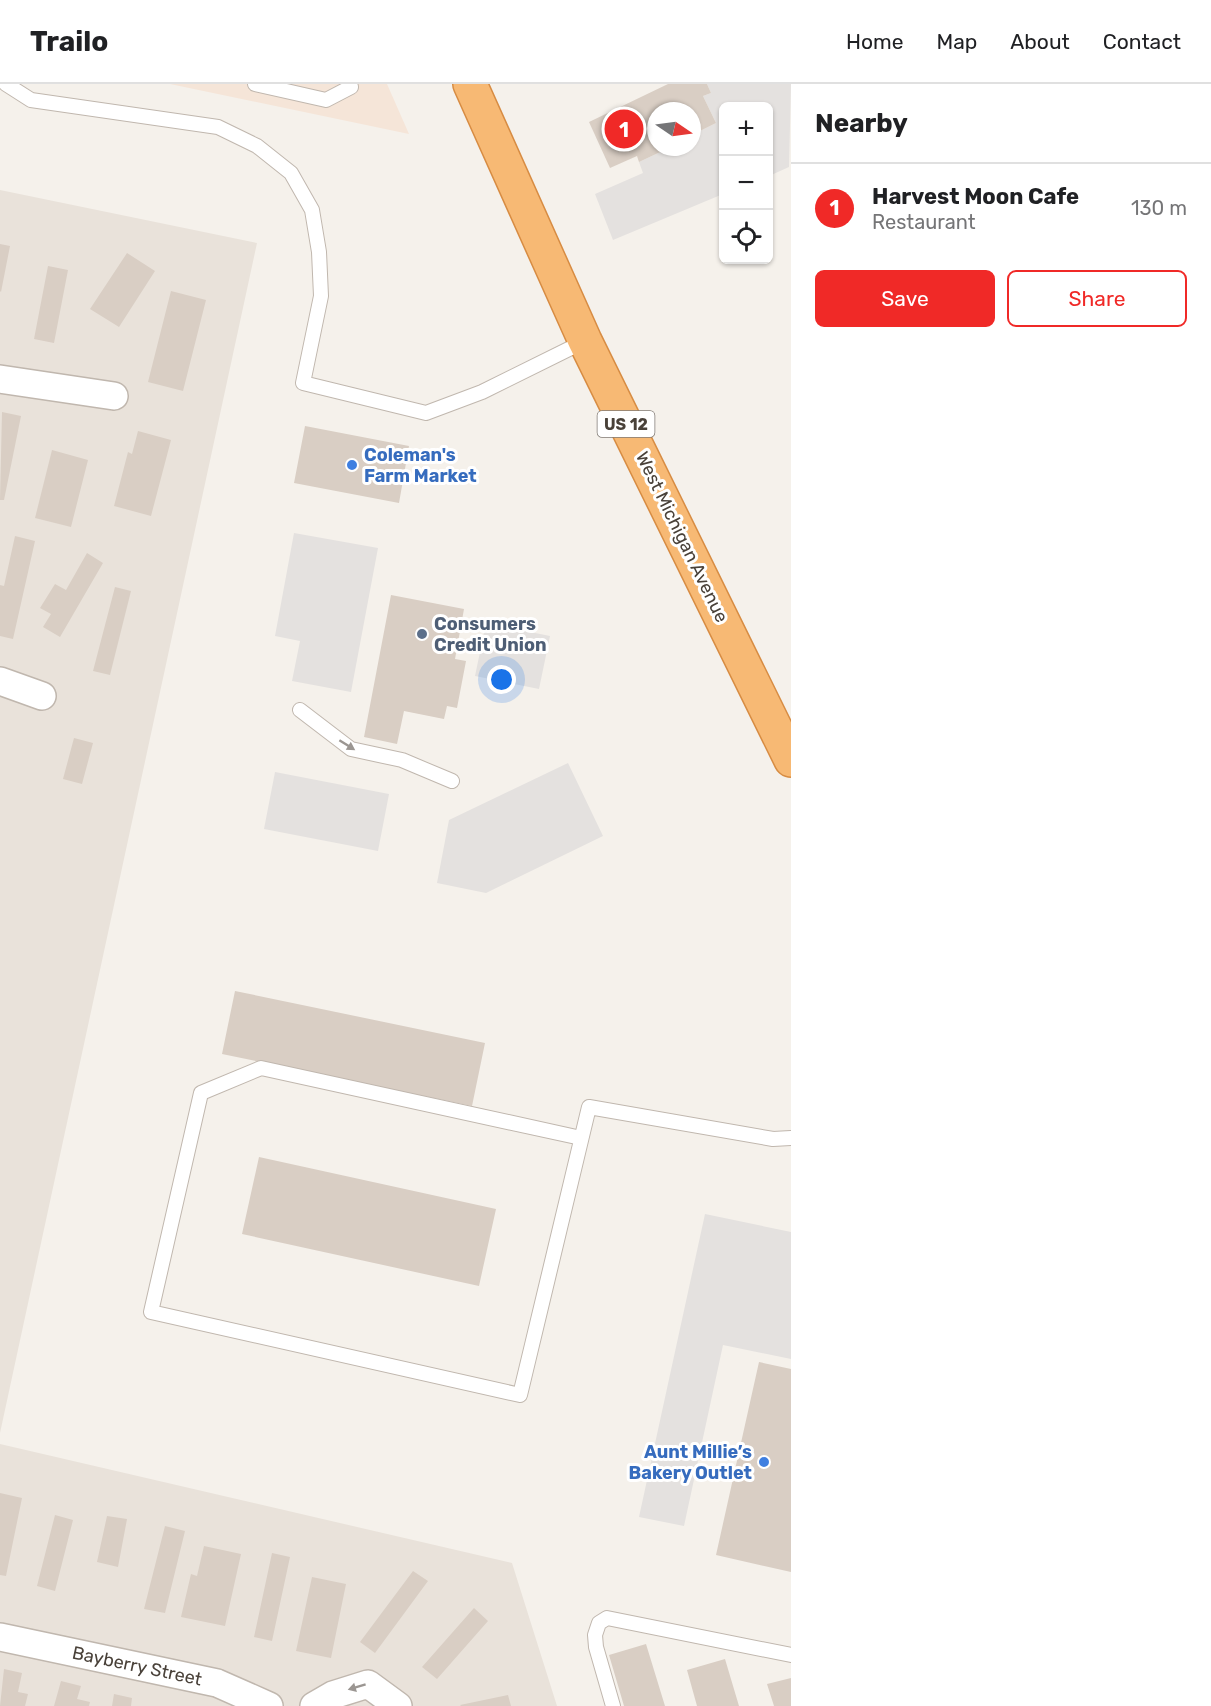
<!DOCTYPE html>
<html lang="en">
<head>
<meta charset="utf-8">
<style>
	:root { --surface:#fff; --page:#f2f2f2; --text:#202124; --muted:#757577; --line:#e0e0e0; --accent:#f02927 }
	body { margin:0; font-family:Rubik,sans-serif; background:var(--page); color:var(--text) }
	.controls { position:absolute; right:18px; top:18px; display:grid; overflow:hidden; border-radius:9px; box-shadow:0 2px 4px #0004 }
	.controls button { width:54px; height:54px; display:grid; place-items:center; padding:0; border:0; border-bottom:2px solid var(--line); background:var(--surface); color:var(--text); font:30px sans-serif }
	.compass { position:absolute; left:647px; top:18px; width:54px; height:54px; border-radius:50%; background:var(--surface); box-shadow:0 2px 4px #0004; rotate:103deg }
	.you { position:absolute; left:502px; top:596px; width:21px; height:21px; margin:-15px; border:4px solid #fff; border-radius:50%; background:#1a73e8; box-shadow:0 0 0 9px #1a73e833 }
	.badge { display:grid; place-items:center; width:39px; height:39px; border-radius:50%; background:var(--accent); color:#fff; font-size:20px; font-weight:700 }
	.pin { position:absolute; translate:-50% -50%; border:3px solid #fff; box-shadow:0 2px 6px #0006 }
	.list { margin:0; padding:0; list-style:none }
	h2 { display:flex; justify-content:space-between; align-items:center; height:78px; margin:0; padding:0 24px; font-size:26px }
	h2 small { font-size:20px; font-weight:400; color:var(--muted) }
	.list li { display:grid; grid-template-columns:39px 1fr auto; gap:18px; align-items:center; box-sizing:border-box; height:90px; padding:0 24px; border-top:2px solid var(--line) }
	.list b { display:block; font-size:22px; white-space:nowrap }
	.list p { margin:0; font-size:20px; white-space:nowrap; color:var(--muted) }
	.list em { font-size:20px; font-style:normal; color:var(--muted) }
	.actions { display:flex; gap:12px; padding:18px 24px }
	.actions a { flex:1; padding:14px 0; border:2px solid var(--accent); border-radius:9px; text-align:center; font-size:21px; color:var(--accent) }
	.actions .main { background:var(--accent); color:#fff }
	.icon { flex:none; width:33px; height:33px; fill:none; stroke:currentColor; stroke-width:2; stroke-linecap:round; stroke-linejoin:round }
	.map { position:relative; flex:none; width:791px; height:1622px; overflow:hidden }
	header { display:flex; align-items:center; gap:36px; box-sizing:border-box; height:84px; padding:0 30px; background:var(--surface); border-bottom:2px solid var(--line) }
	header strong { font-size:28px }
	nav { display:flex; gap:33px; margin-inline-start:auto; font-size:21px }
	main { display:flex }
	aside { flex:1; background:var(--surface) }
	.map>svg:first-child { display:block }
	.residential { fill:#e9e2da }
	.commercial { fill:#f5e5d8 }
	.parking { fill:#e4e1df }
	.building { fill:#d9cec4 }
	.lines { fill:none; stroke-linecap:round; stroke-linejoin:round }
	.lane-casing { stroke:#c0b7ae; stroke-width:16 }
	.street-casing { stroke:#c0b7ae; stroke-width:30 }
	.highway-casing { stroke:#d78c43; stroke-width:36 }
	.lane { stroke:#fff; stroke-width:14 }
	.street { stroke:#fff; stroke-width:27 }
	.highway { stroke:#f7b974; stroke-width:33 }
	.oneway { fill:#9b9692 }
	.shop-dot { fill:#3f7fe0; stroke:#fff; stroke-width:2 }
	.service-dot { fill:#5c6f8a; stroke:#fff; stroke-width:2 }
	.labels { text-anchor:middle; stroke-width:6; stroke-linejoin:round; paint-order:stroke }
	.shield { fill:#fff; stroke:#807a74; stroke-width:1.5 }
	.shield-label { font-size:16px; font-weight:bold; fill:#494139 }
	.shop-label { font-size:18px; font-weight:bold; fill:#366cbe; stroke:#fff; text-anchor:start }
	.street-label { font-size:18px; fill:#494139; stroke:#fff }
	.service-label { font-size:18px; font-weight:bold; fill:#4e5e75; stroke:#fff; text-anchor:start }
</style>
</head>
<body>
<header>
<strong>Trailo</strong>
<nav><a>Home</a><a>Map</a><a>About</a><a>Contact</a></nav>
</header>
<main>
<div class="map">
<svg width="791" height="1622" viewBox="0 0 791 1622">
	<rect width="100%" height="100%" fill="#f5f1eb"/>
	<path class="residential" d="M0 106 257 159 0 1349Z
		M0 1360 512 1479 557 1622H0Z"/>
	<path class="commercial" d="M170 0H387L409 50Z"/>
	<path class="parking" d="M707 0H791L789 83 769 92 768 22H724L723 110 613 156 595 110 643 89 639 78 671 63H675L678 70 695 61 692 51 716 39 703 12 711 9Z
		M294 449 378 464 351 608 292 597 300 557 275 552Z
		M486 539 550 552 539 605 475 592Z
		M568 679 603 752 486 809 437 799 449 736Z
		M275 688 389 710 378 767 264 745Z
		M705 1130 791 1148V1275L723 1261 684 1442 639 1433Z"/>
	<path class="building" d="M668 0H707L711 9 703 12 716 39 692 51V27H656V63H671L639 78 637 72 610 84 589 38Z
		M692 53 696 61 678 70 675 63H692Z
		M0 160 10 162 1 208 0 207Z
		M127 169 155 187 119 243 90 225Z
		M48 182 68 186 54 259 34 255Z
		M171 207 206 216 183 307 148 298Z
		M2 328 21 332 4 416H0Z
		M305 342 409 362 399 419 294 399Z
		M138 347 171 356 151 432 114 422 128 368 132 370Z
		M52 366 88 376 71 443 35 434Z
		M15 452 35 457 13 555 0 552V501L4 502Z
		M87 469 103 479 60 553 43 543 51 530 40 524 55 500 66 506Z
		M115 503 131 507 110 591 93 587Z
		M391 511 464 525 455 575 466 577 457 624 447 622 444 635 404 627 397 660 364 653Z
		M74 654 93 659 82 700 63 695Z
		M235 907 485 959 472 1022 222 970Z
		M259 1073 496 1125 479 1202 242 1150Z
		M759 1278 791 1285V1488L716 1471Z
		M0 1409 22 1414 6 1492 0 1491Z
		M55 1431 73 1436 55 1507 37 1502Z
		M107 1432 127 1435 118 1483 97 1478Z
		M165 1442 185 1447 165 1529 144 1525Z
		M204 1462 241 1470 225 1542 181 1533 191 1490 197 1492Z
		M272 1469 290 1473 272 1557 254 1553Z
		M413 1487 428 1497 375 1569 360 1558Z
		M312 1493 346 1500 331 1574 296 1567Z
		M474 1524 488 1537 437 1595 422 1583Z
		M646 1560 665 1622H624L609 1571Z
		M725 1575 739 1622H697L687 1586Z
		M4 1585 22 1589 18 1608 28 1610 25 1622H0Z
		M791 1594V1622H774L767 1600Z
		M61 1597 81 1602 77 1615 90 1618 89 1622H54Z
		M114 1610 132 1614 131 1622H112Z
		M508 1611 511 1622H461L460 1621Z"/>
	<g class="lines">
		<g class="lane-casing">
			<path id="lane" d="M6 0 31 16 218 43 257 62 291 89 312 126 319 168 321 212 303 299 426 329 482 308 585 257
				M255 0 326 16 351 3 350 0
				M300 626 351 665 402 676 452 697
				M581 1054 261 984 201 1009 151 1228 520 1311 589 1023 773 1055 791 1054
				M613 1622 596 1563 595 1551 599 1539 607 1534 791 1571"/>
		</g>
		<g class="street-casing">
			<path id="street" d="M0 295 114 312
				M0 597 42 612
				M0 1553 217 1599 269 1622
				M314 1622 333 1611 368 1600 398 1622"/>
		</g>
		<g class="highway-casing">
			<path id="highway" d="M470 0 585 257 791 676"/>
		</g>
		<use href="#lane" class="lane"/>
		<use href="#street" class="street"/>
		<use href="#highway" class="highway"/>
	</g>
	<defs><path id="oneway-solid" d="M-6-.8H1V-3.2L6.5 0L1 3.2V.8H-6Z" transform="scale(1.5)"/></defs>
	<g class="oneway">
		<use href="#oneway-solid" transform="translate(347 661) rotate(32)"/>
		<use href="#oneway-solid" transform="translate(357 1603) rotate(163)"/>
	</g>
	<g class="shop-dot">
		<circle cx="352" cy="381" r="6"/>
		<circle cx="764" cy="1378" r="6"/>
	</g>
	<circle class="service-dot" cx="422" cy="550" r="6"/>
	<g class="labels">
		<rect class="shield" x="597.5" y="327" width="57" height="26" rx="4.5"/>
		<g class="shield-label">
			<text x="626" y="346">US 12</text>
		</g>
		<g class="shop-label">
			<text x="364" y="377">Coleman's<tspan x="364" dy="21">Farm Market</tspan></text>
			<text x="752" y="1374" text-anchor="end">Aunt Millie’s<tspan x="752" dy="21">Bakery Outlet</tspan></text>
		</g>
		<g class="street-label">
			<text transform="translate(682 453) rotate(64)" y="6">West Michigan Avenue</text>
			<text transform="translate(137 1582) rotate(12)" y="6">Bayberry Street</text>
		</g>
		<g class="service-label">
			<text x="434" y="546">Consumers<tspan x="434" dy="21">Credit Union</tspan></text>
		</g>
	</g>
</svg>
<div class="controls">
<button>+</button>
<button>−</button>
<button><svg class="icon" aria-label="locate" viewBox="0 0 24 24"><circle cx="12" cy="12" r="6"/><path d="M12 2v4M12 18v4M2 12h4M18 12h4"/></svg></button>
</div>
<svg class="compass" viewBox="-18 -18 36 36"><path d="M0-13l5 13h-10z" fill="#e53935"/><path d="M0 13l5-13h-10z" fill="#757577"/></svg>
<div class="you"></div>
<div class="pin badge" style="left:624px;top:45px">1</div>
</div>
<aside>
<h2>Nearby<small></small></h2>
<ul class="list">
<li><span class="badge">1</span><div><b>Harvest Moon Cafe</b><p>Restaurant</p></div><em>130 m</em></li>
</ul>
<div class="actions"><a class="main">Save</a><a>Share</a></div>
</aside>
</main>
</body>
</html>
